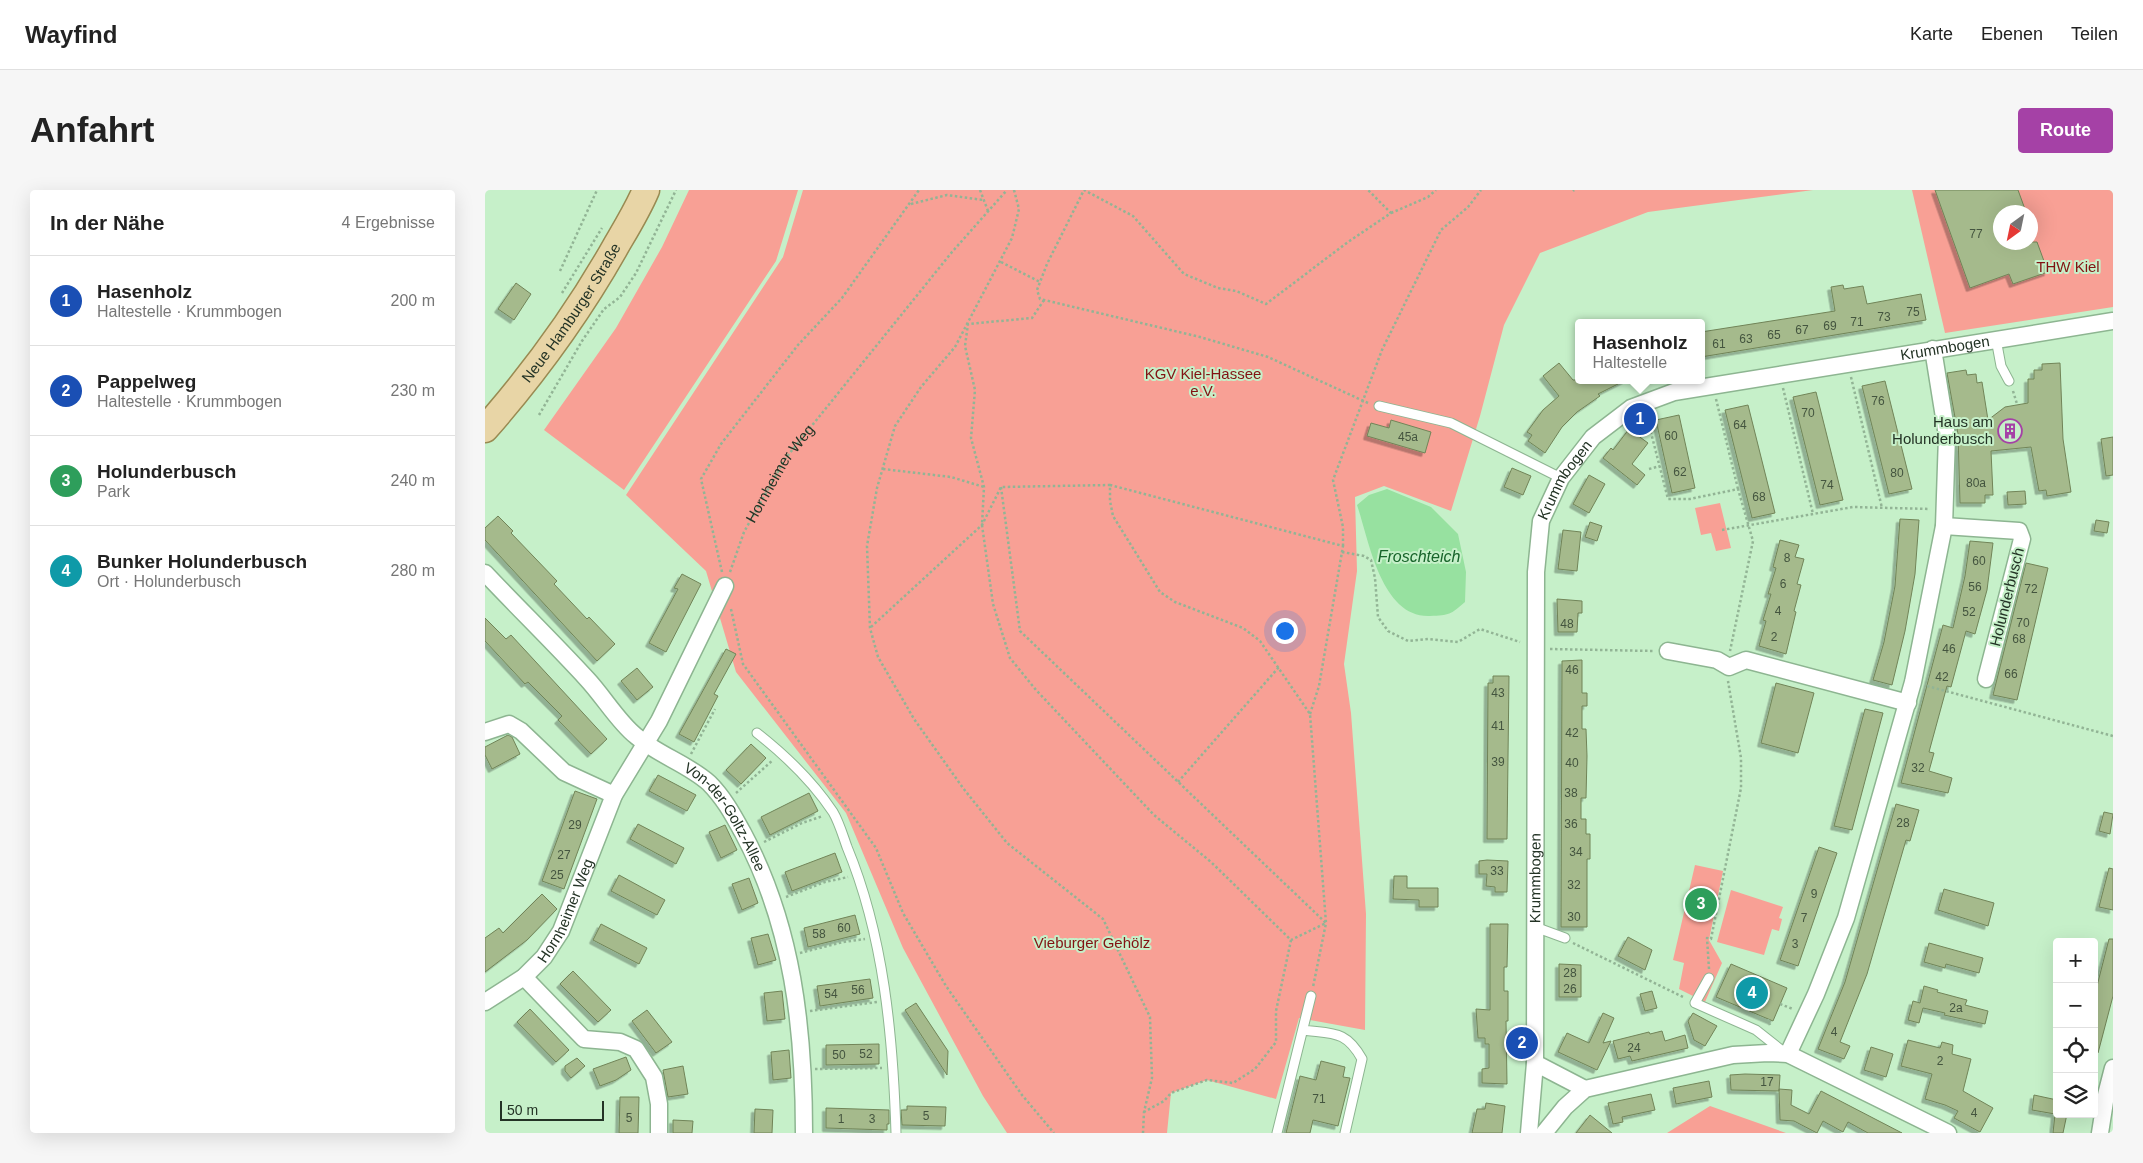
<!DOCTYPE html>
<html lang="de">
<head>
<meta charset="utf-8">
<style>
	:root { --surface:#fff; --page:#f6f6f6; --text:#222; --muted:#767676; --line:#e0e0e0; --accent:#a541a6 }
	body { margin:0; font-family:Arial,sans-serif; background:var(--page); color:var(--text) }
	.controls { position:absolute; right:15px; bottom:15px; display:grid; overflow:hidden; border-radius:5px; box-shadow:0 5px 20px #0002 }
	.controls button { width:45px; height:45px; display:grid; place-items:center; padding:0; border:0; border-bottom:1px solid var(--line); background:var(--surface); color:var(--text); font:25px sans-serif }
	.compass { position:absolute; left:1508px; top:15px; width:45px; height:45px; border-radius:50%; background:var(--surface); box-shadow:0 5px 20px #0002; rotate:213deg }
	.scale { position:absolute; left:15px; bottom:12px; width:104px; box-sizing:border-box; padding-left:5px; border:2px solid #233325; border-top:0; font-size:14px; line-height:18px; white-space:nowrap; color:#233325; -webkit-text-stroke:4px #c6f0c9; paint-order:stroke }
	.you { position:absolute; left:799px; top:440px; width:18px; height:18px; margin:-12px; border:4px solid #fff; border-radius:50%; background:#1a73e8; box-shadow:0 0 0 8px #1a73e833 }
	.badge { display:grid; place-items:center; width:32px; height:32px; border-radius:50%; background:var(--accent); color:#fff; font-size:16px; font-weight:700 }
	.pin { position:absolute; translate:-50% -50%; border:2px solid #fff; box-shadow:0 1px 5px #0006 }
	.popup { position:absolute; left:1090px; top:129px; width:130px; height:65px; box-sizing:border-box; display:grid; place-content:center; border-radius:5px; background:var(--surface); filter:drop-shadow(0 1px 4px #0005); font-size:16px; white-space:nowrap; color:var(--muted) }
	.popup b { font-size:19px; color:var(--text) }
	.popup::after { content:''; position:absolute; left:50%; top:100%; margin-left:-10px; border:10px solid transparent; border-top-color:var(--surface) }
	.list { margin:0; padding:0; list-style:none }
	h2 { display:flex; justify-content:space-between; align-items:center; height:65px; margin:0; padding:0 20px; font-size:21px }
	h2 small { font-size:16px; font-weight:400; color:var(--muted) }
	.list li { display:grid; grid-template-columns:32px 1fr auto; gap:15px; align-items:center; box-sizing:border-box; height:90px; padding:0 20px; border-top:1px solid var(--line) }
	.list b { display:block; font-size:19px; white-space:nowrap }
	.list p { margin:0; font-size:16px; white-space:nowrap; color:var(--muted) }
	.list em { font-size:16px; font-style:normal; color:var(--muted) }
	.icon { flex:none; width:28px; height:28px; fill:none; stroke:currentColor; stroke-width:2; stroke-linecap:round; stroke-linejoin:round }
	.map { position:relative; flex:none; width:1628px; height:943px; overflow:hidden; border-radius:5px }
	header { display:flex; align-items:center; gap:30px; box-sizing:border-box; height:70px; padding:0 25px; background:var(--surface); border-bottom:1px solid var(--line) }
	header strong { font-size:24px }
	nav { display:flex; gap:28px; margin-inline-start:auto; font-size:18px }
	.intro { display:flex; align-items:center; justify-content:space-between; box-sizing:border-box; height:120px; padding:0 30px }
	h1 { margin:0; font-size:35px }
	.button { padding:12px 22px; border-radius:5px; background:var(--accent); color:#fff; font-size:18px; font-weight:700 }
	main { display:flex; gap:30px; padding:0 30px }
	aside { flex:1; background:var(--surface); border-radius:5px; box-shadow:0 5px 20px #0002 }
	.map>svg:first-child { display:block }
	.green { fill:#f8a095; fill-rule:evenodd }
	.water { fill:#97e1a0 }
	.building { fill:#a5ba8c; stroke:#718458; filter:url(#shadow) }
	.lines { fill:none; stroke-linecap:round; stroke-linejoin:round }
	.lane-casing { stroke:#8db591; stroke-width:11 }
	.street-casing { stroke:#8db591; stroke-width:19 }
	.primary-casing { stroke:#998a52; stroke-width:29 }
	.path { stroke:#92b495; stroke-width:2.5; stroke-dasharray:2.5 2.5; stroke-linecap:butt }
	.lane { stroke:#fff; stroke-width:9 }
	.street { stroke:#fff; stroke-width:16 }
	.primary { stroke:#e8d5a6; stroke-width:26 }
	.labels { text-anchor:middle; stroke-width:4; stroke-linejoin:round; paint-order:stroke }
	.number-label { font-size:12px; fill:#44553f }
	.park-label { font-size:15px; fill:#821313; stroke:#c6f0c9 }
	.street-label { font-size:15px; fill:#233325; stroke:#c6f0c9 }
	.poi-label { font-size:15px; fill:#233325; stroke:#c6f0c9; text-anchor:end }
	.water-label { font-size:16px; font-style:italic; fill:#17642a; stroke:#c6f0c9 }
</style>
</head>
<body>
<header>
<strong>Wayfind</strong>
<nav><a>Karte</a><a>Ebenen</a><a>Teilen</a></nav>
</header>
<div class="intro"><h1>Anfahrt</h1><a class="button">Route</a></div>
<main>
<aside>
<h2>In der Nähe<small>4 Ergebnisse</small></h2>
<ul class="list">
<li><span class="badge" style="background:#1a4fb4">1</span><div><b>Hasenholz</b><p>Haltestelle · Krummbogen</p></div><em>200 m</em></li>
<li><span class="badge" style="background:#1a4fb4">2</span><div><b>Pappelweg</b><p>Haltestelle · Krummbogen</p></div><em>230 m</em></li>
<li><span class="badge" style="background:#2e9e5b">3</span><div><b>Holunderbusch</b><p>Park</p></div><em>240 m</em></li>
<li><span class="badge" style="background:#0f9aa8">4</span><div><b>Bunker Holunderbusch</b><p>Ort · Holunderbusch</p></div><em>280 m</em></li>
</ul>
</aside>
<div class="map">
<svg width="1628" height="943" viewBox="0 0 1628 943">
	<defs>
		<filter id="shadow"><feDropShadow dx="-3.5" dy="3.5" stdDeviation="0" flood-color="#0004"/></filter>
	</defs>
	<rect width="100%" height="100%" fill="#c6f0c9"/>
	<path class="green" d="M204 0H313L291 71 139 300 59 240 131 138 177 57Z
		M318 0H1328L1163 22 1055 63 1019 135 995 226 966 321 899 296 870 307 872 381 859 474 866 523 881 724 880 840 814 828 791 909 722 890 686 903 682 943H522L498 906 418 758 361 623 251 482 221 381 141 305 298 67Z
		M1427 0H1628V117L1460 143ZM1516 22H1546V52H1516Z
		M1235 313 1246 358 1231 361 1226 343 1216 345 1210 318Z
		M1210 675 1238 681 1224 750 1237 773 1220 812 1194 799 1199 773 1188 770Z
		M1246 700 1298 717 1294 728 1297 729 1294 741 1287 739 1279 765 1232 752Z
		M1225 916 1301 943H1182Z"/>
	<path class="water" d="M902 299 946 317 973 344 981 382 980 412C965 425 965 425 945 426 896 428 884 350 872 315L884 305Z"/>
	<path class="building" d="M1450 0H1533L1541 22H1516V52H1552L1563 82 1528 94 1524 84 1485 98Z
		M31 93 46 104 29 130 13 119Z
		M1358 95 1359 99 1378 96 1382 114 1436 104 1441 130 1216 167V142L1350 121 1346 97Z
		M1074 173 1088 190H1141L1113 204 1115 206 1092 222 1077 237 1060 263 1043 251 1047 245 1042 242 1058 220 1074 206 1058 186Z
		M1575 173 1578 249 1586 302 1562 306 1561 300 1554 301 1546 257 1506 261 1508 305H1500V313H1475L1473 244 1462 183 1481 180 1482 185 1491 184 1492 193 1497 192 1503 230 1520 217 1543 213V189H1549V180H1557V174Z
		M1400 191 1427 299 1404 304 1377 196Z
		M1331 202 1358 310 1335 315 1308 207Z
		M1263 215 1290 323 1267 328 1240 220Z
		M1194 225 1210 298 1187 303 1171 230Z
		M906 230 946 242 940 263 882 246 886 233 904 238Z
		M1144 239 1163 253 1147 274 1160 285 1152 295 1118 268 1126 258 1128 260Z
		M1628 247V285L1621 286 1616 249Z
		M1027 278 1046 286 1038 305 1019 297Z
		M1104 285 1120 294 1104 323 1088 314Z
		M1540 301 1541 314 1523 315 1522 302Z
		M13 326 28 341 26 343 72 391 69 394 102 429 104 427 130 454 112 471 0 350V338Z
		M1415 329 1434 330 1430 384 1420 441 1407 495 1388 490 1399 452 1410 396Z
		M1611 330 1624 332 1622 343 1609 341Z
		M1105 332 1117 336 1112 351 1100 347Z
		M1078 340 1096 342 1092 381 1073 379Z
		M1295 350 1314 355 1310 367 1319 369 1312 394 1316 395 1309 421 1311 422 1301 464 1274 456 1281 431 1278 430 1286 404H1283L1291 378 1288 377Z
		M1485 351 1508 353 1502 400 1490 444 1481 441 1466 497 1462 496 1444 562 1449 563 1444 581 1467 588 1463 603 1416 593 1458 435 1468 438 1480 386Z
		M1541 373 1563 378 1532 510 1508 505Z
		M197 384 216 394 181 462 164 453 193 399 189 398Z
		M1072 409 1097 411V423H1093L1092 442H1073Z
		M0 428 21 449 26 445 122 549 106 564 73 530 77 526 43 492 40 494 0 451Z
		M241 459 251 464 229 504 233 506 209 552 194 544Z
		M1097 470V503H1102V516H1097V539H1101L1102 566 1101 608H1096V629H1101V644H1105V669H1102V737H1076L1077 471Z
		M152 478 168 497 152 510 136 491Z
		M1008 486H1024L1022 649H1002L1003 493H1008Z
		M1291 493 1329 503 1313 563 1276 553Z
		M1380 519 1398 523 1367 640 1349 636Z
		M23 545 27 547 35 564 7 579 0 565V557Z
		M266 554 281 568 256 594 241 580Z
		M173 585 211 605 202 621 164 601Z
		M90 601 112 609 79 699 57 691Z
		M324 603 333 621 285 645 276 627Z
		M1411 614 1434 620 1425 651 1421 650 1382 784 1355 852 1365 856 1359 869 1333 859 1360 792Z
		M1619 622 1628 624 1625 644 1614 641Z
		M153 634 199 658 191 674 145 649Z
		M240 635 252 660 236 668 224 642Z
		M1334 657 1352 663 1313 776 1295 770Z
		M350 663 357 682 307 701 300 682Z
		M1002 670 1023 671 1022 702H1010V697L1001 696 1002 684H994V671Z
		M1624 678 1628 679V720L1614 717Z
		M134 685 180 710 172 725 126 701Z
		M909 686H922V698H953V717H934V710L908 709Z
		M264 688 273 713 257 720 247 694Z
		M1459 699 1509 713 1503 736 1453 720Z
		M57 704 72 719 42 750 0 782V748L14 738 18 743Z
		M370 725 375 744 323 757 319 738Z
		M116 734 162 758 154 774 108 750Z
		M1005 734H1023L1022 777H1019V801H1023V831H1021L1022 894 997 893V879L1004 878V854H1000V848H993L991 819 1005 820Z
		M283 744 291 770 273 775 266 748Z
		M1143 747 1167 760 1160 780 1133 766Z
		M1624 749H1628V806L1613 863 1609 862V795L1612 796Z
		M1444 753 1498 768 1494 783 1461 774 1460 778 1439 772Z
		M1074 774 1096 775V807H1074Z
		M1246 774 1302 798 1288 831 1231 807Z
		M88 781 126 820 113 832 75 794Z
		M385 789 388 808 335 816 332 796Z
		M1439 796 1453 800 1452 802 1482 810 1480 815 1503 821 1500 834 1459 825 1460 823 1438 818 1434 833 1423 830 1428 811 1435 813Z
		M297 801 300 829 282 831 279 803Z
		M1167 801 1172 818 1160 821 1155 804Z
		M431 813 463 861 462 885 420 820Z
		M45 819 84 860 71 872 32 832Z
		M162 820 187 852 171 863 147 831Z
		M1118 823 1129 828 1118 853 1126 851 1112 880 1073 862 1082 843 1104 853Z
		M1208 823 1232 836 1220 856 1209 850 1203 831Z
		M1177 841 1180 851 1200 845 1203 858 1147 871 1145 866 1133 869 1128 851 1164 842 1165 844Z
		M1423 850 1455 858 1457 852 1468 855 1467 864 1486 869 1478 901 1508 918 1495 942 1469 928 1473 921 1460 915 1440 909 1447 884 1416 876Z
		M394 854V874L341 875V855Z
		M1386 857 1408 864 1401 887 1379 880Z
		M304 860 306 888 288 890 286 862Z
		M141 867 146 880 131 890 115 896 108 879Z
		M92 868 100 876 86 888 80 881V876Z
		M836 871 860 877 858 887 865 888 853 936 828 930 825 943H801L815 886 831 890Z
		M198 876 203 904 183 907 178 880Z
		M1260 884 1295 885 1294 901 1246 900 1245 885Z
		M1224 891 1227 907 1191 914 1188 898Z
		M1294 899 1307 900 1306 915 1324 924 1336 901 1417 943H1383L1363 932 1358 942 1338 931 1332 943 1309 931 1295 930Z
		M1166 904 1170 920 1137 927 1138 932 1128 934 1123 913Z
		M1549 905 1572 910V924H1582L1578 943H1568L1570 924 1547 920Z
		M135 907H154L153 943H134Z
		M1001 913 1020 916 1017 943H987L992 919H1000Z
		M422 916 461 917 460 936 417 935 416 920H422Z
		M341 918 404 920V934H402V940L341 938Z
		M270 919 288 920 287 943H269Z
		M1105 925 1127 943H1091Z
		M188 930 208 931 207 943H188Z"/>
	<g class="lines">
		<g class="lane-casing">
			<path id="lane" d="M1511 149 1516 176 1524 191
				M894 216 966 233 1076 288
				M272 543C300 565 328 592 348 622 354 632 358 646 362 657 399 746 408 847 411 943
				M1050 737 1080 748
				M1224 788 1210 813 1271 840 1300 863
				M818 840C848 844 861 840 877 869L860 943
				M792 943 826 806"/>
		</g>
		<g class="street-casing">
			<g id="street">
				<path d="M1459 336 1534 341 1537 349 1501 489"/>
				<path id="s2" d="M0 383C34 419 69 453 102 489 118 506 134 533 151 546 173 565 203 574 224 593 239 608 248 625 258 643 308 736 319 839 319 943"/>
				<path d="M1183 461 1232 470 1244 477 1261 470 1423 513"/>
				<path d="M0 542 24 534 36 541 79 582 129 605"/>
				<path d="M39 787 99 849 135 852 151 859 169 887 174 914V943"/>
				<path id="s3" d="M0 812 39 787 59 767 76 741 129 605 174 531 240 396"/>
				<path d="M1303 864 1331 804 1361 728 1428 492 1459 336 1462 246 1448 159"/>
				<path d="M1050 873 1100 899"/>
				<path id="s4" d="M1044 943 1050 873 1051 382 1056 331 1076 288 1108 247 1146 218 1189 202 1628 131"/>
				<path d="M1059 943 1080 917 1100 899 1248 865 1283 863 1303 864 1463 943"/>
				<path d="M1615 943 1621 905 1628 878"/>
			</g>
		</g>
		<g class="primary-casing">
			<g id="primary">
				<path id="s5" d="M0 239C50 182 95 120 132 54 142 37 153 19 161 0"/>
			</g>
		</g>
		<g class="path">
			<path d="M495 0 503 21"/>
			<path d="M529 0 534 19 527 48 470 157 436 197 410 236 392 298 382 356 385 438 393 467 429 529 478 598 522 653 618 729 665 827 667 888 659 922 658 943"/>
			<path d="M1088 1 1089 0"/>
			<path d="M426 14 462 5 498 10"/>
			<path d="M906 23 943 7 951 0"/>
			<path d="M516 72 555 92"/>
			<path d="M75 81 112 0"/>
			<path d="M77 103 117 38"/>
			<path d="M559 110 547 128 483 134 480 156 490 200 486 248 499 297 497 335 508 414 525 468 551 500 669 625 726 672 806 750 791 821V852L770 879 748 893 722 890 686 903 679 911 659 922"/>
			<path d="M1366 187 1397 318"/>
			<path d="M1298 198 1328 324"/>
			<path d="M1528 201 1532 214"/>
			<path d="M1231 209 1253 299"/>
			<path d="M883 213 783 167 715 147 555 109 552 100 562 74 599 0 648 26 699 84 733 98 751 101 781 114 863 52 906 23 883 0"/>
			<path d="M54 225 97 151 119 119 135 107 151 83 191 0"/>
			<path d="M1162 227 1183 309H1205L1253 299 1268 351 1245 461"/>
			<path d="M398 279 466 287 499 297"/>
			<path d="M1164 279 1175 276"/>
			<path d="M516 297 535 441 841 733 806 750"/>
			<path d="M1237 340 1368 317 1445 319"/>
			<path d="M858 356V337L848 290 897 160 956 40 983 17 996 0"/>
			<path d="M857 362 879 366 886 370 890 388 893 427 903 441 923 451 944 449 973 452 995 439 1035 452"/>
			<path d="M237 382 216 289 236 254 313 155 357 108 434 0"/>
			<path id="s1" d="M245 382 259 342 300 269 467 62 522 0"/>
			<path d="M246 419 258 474 391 658 418 723 461 796 537 905 569 943"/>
			<path d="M386 437 497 335 516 297 625 295"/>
			<path d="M1065 459 1169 461"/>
			<path d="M1442 496 1628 546"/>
			<path d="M825 524 834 496 858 356 625 295V311L628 326 675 402 690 412 758 438 775 451 825 524 841 733 828 797"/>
			<path d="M206 564 230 519"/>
			<path d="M693 592 794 477"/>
			<path d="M251 603 288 570"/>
			<path d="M279 652 317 633 338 626"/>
			<path d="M301 707 340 692 363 687"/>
			<path d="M1088 753 1200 808"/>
			<path d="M315 763 358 752 380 749"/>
			<path d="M1224 779 1222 748 1226 749 1256 598V568L1243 491"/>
			<path d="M1295 814 1308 819"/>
			<path d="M325 821 392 812"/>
			<path d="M1283 829 1285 835"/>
			<path d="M330 879 397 878"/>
		</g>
		<use href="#lane" class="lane"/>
		<use href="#street" class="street"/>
		<use href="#primary" class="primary"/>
	</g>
	<defs>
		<g id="building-ring" transform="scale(1.25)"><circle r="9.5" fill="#c6f0c9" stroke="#a541a6" stroke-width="1.5"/><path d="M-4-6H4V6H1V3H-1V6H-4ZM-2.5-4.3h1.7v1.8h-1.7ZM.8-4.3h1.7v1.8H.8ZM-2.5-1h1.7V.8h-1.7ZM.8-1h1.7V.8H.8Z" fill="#a541a6"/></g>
	</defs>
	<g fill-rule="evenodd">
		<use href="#building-ring" x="1525" y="241"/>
	</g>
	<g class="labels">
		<g class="number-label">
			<text x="1491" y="48">77</text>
			<text x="1428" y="126">75</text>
			<text x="1399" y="131">73</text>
			<text x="1372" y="136">71</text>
			<text x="1345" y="140">69</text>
			<text x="1317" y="144">67</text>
			<text x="1289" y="149">65</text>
			<text x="1261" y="153">63</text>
			<text x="1234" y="158">61</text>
			<text x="1393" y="215">76</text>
			<text x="1323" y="227">70</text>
			<text x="1255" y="239">64</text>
			<text x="1186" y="250">60</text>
			<text x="923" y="251">45a</text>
			<text x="1195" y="286">62</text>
			<text x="1412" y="287">80</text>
			<text x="1491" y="297">80a</text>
			<text x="1342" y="299">74</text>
			<text x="1274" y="311">68</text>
			<text x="1302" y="372">8</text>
			<text x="1494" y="375">60</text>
			<text x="1298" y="398">6</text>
			<text x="1490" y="401">56</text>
			<text x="1546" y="403">72</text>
			<text x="1293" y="425">4</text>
			<text x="1484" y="426">52</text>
			<text x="1538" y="437">70</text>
			<text x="1082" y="438">48</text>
			<text x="1289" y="451">2</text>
			<text x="1534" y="453">68</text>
			<text x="1464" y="463">46</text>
			<text x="1087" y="484">46</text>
			<text x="1526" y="488">66</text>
			<text x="1457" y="491">42</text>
			<text x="1013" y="507">43</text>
			<text x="1013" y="540">41</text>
			<text x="1087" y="547">42</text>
			<text x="1013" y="576">39</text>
			<text x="1087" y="577">40</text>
			<text x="1433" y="582">32</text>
			<text x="1086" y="607">38</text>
			<text x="1418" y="637">28</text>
			<text x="1086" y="638">36</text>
			<text x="90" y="639">29</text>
			<text x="1091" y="666">34</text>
			<text x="79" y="669">27</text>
			<text x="1012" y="685">33</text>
			<text x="72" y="689">25</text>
			<text x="1089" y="699">32</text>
			<text x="1329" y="708">9</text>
			<text x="1089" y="731">30</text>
			<text x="1319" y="732">7</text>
			<text x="359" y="742">60</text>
			<text x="334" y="748">58</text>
			<text x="1310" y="758">3</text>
			<text x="1085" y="787">28</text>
			<text x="1085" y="803">26</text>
			<text x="373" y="804">56</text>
			<text x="346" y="808">54</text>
			<text x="1471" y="822">2a</text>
			<text x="1349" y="846">4</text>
			<text x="1149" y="862">24</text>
			<text x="381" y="868">52</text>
			<text x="354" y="869">50</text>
			<text x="1455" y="875">2</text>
			<text x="1282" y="896">17</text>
			<text x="834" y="913">71</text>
			<text x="1489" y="927">4</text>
			<text x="441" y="930">5</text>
			<text x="144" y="932">5</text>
			<text x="356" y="933">1</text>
			<text x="387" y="933">3</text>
		</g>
		<g class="park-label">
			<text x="1583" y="82">THW Kiel</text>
			<text x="718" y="189">KGV Kiel-Hassee<tspan x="718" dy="17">e.V.</tspan></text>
			<text x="607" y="758">Vieburger Gehölz</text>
		</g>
		<g class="street-label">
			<text dy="5" stroke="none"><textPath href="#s5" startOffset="145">Neue Hamburger Straße</textPath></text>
			<text dy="5" stroke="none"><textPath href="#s4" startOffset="1080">Krummbogen</textPath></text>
			<text dy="5" stroke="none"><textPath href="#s1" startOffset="111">Hornheimer Weg</textPath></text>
			<text dy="5" stroke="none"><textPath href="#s4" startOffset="660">Krummbogen</textPath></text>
			<text transform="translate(1522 407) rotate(-76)" y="5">Holunderbusch</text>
			<text dy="5" stroke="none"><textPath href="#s2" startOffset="346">Von-der-Goltz-Allee</textPath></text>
			<text dy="5" stroke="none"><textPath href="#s4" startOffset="255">Krummbogen</textPath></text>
			<text dy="5" stroke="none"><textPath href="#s3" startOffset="126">Hornheimer Weg</textPath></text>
		</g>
		<g class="poi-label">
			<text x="1508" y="237">Haus am<tspan x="1508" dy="17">Holunderbusch</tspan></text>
		</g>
		<g class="water-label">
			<text x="934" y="372">Froschteich</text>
		</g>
	</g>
</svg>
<div class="controls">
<button>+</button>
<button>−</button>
<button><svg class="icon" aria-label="locate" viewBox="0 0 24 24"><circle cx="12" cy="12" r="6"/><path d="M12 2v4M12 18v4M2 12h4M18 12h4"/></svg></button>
<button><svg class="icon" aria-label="layers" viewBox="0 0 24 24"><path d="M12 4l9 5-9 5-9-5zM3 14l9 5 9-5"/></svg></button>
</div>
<svg class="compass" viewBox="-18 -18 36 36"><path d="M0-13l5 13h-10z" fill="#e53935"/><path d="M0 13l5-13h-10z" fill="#767676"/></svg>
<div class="scale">50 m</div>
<div class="you"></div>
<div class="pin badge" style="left:1155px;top:229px;background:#1a4fb4">1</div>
<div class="popup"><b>Hasenholz</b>Haltestelle</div>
<div class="pin badge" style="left:1037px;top:853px;background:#1a4fb4">2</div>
<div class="pin badge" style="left:1216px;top:714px;background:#2e9e5b">3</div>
<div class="pin badge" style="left:1267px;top:803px;background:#0f9aa8">4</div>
</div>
</main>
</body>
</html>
